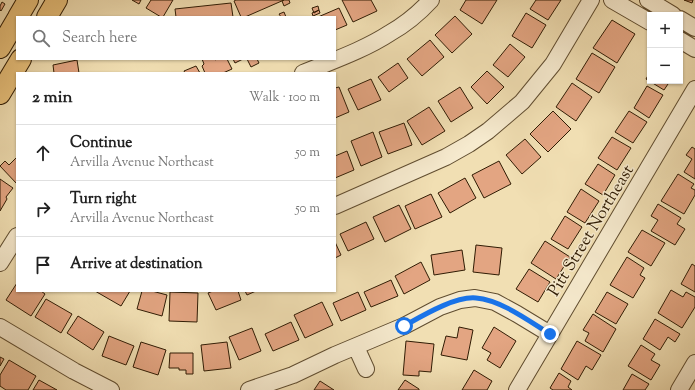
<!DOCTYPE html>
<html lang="en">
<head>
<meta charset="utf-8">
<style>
	:root { --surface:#fff; --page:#f6f6f6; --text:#222; --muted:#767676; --line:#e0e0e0 }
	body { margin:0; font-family:"Sorts Mill Goudy",serif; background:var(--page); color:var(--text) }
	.controls { position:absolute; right:12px; top:12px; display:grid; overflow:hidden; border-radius:0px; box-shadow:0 1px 3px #0004 }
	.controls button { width:36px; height:36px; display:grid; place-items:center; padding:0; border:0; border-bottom:1px solid var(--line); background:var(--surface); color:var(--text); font:20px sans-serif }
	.stop { position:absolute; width:12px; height:12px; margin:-9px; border:3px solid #1a73e8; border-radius:50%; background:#fff }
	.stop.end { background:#1a73e8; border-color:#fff; box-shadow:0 1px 4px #0008 }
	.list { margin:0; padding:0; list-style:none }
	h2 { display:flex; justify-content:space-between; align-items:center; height:52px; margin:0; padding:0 16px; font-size:17px }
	h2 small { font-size:13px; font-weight:400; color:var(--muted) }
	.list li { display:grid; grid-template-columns:26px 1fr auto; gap:12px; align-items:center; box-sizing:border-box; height:56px; padding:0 16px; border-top:1px solid var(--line) }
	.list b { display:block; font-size:15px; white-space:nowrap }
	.list p { margin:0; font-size:13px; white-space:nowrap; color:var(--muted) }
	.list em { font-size:13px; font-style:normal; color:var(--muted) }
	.icon { flex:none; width:22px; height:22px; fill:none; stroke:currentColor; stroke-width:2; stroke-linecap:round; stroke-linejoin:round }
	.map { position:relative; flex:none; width:695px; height:390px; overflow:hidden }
	.search { position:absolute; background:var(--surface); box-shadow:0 1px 3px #0004; left:16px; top:16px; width:320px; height:44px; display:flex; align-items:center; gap:10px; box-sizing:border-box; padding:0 14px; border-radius:0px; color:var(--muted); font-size:15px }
	.panel { position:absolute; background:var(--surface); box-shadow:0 1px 3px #0004; left:16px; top:72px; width:320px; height:220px; border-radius:0px }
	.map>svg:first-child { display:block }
	.building { fill:#e3a582; stroke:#301c04 }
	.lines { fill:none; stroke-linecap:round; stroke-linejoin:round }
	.minor-casing { stroke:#604d30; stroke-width:18 }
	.major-casing { stroke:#301c04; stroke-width:22 }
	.minor { stroke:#f6eace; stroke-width:16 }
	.major { stroke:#e8c07a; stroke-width:20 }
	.route { stroke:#1a73e8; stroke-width:5 }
	.labels { text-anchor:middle; stroke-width:3; stroke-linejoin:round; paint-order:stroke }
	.street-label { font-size:17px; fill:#301c04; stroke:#f6eace }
</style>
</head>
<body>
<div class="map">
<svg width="695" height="390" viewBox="0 0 695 390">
	<rect width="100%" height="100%" fill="#f1dfb3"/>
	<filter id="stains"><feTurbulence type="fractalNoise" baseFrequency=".005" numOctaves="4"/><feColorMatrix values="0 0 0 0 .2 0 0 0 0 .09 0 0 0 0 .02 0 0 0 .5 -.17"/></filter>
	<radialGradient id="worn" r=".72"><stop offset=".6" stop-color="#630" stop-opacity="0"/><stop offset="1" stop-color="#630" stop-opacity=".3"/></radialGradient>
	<path class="building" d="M132 0H141L139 4Z
		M151 0H173L163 17H161L146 8Z
		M236 0H284L245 17H241L234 1Z
		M284 0H289L290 3 284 6 282 1Z
		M342 0H371L377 11 353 22Z
		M466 0H497L482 24 460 10Z
		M536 0H561L548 20 530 9Z
		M684 0H693L692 3Z
		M2 2 5 4 1 11 0 10V6Z
		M231 3 233 17H176L175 9Z
		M318 6 319 10 314 13 312 8Z
		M339 8 347 25 335 30V17H318Z
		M319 10 320 13 313 16 312 13Z
		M284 12 286 17H281L279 14Z
		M526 13 546 25 532 48 512 36Z
		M455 16 472 34 452 53 435 35Z
		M612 20 635 34 617 63 593 48Z
		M430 40 444 57 422 76 407 59Z
		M510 44 525 57 508 77 493 65Z
		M592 53 615 67 599 93 576 79Z
		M202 59H214L215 60 217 59H227L232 69 223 73H205L202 66 204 64Z
		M233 59H243L235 63Z
		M247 59H257L259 63 251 67Z
		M77 60 79 73H54L53 65Z
		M398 63 408 78 389 92 378 77Z
		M196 66 200 73H185L184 71Z
		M487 71 504 87 487 104 471 87Z
		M650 72V81H670L664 90 646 79Z
		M371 79 381 100 358 110 348 89Z
		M572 83 592 97 576 121 556 107Z
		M647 86 663 95 649 118 634 108Z
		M339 87 349 112 335 118V88Z
		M460 87 473 108 451 122 438 101Z
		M429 107 445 131 422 145 407 121Z
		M553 111 571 129 548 152 530 134Z
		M629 111 647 122 633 143 615 132Z
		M404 123 412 145 388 154 379 132Z
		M373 132 382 157 361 166 351 141Z
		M612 137 631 148 617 170 598 158Z
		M525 139 541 157 522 174 506 155Z
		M692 147 695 149V179L684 172 692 159 686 155Z
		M347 151 354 170 335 178V156Z
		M17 157V184L0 166 5 161 9 165Z
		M499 161 511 184 484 198 472 175Z
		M598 164 615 175 603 195 585 184Z
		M678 174 694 184 691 188 695 190V195L684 214 661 201Z
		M465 178 476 198 450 213 438 193Z
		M0 179 13 188 6 197 7 199 0 211Z
		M581 189 599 201 585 223 567 212Z
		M431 194 442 217 415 229 405 206Z
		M658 204 681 218 677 224 685 229 675 245 651 231 658 220 651 216Z
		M399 205 411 229 385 242 373 217Z
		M565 216 582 227 568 249 551 239Z
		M366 222 374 239 348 251 340 234Z
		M642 230 665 243 651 266 628 252Z
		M545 241 570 257 556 279 531 263Z
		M335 242 341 255 335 258Z
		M476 245 502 248 499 275 473 272Z
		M462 250 465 270 434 275 431 255Z
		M627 257 644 268 640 275 645 278 633 298 610 285Z
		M421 262 430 280 404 294 395 276Z
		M692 264 695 266V292L681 284Z
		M529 269 550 282 538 302 516 289Z
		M391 280 398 296 371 307 364 292Z
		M17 283V291H41L45 294 31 316 6 300Z
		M671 290 683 297 686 292 695 297V307L682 328 658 313Z
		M95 291H130L121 306Z
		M142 291H152L167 295 162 316 137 309Z
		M213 291H238L241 300 216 310 208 293Z
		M245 291H256L247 295Z
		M170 292 198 293 197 322 169 321Z
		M358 292 366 310 341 321 333 303Z
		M607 292 628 304 616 324 595 312Z
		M46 299 72 314 61 333 35 317Z
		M322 302 333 325 305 338 294 315Z
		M593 314 616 329 603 352 585 341 589 333 583 330Z
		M78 316 104 332 93 350 67 333Z
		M655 319 680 334 675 342 668 337 660 350 643 339Z
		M291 322 299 340 273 351 265 334Z
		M459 327 473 330 467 360 441 355 446 336 457 338Z
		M494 327 516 341 500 368 487 360 491 353 482 348Z
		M252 328 261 351 239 360 229 337Z
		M109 336 134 346 126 365 102 356Z
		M406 341 434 344 431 372 419 371V376L403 375Z
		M577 341 601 355 592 370 586 366 578 380 561 369Z
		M141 342 166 350 158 375 133 367Z
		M227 342 231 368 204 371 201 345Z
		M641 345 655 354 651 360 660 365 651 380 628 366Z
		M170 353H193V374H186V370H179V368H169Z
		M0 357 4 359 0 366Z
		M9 360 36 376 28 390H6L0 386V375Z
		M474 370 492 381 487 390H462Z
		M559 373 571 381 568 387 572 390H553L550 388Z
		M632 374 649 384 645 390H623Z
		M39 380 57 390H33Z
		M405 380 419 389V390H398Z
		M320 381 334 390H314Z"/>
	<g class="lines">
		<g class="minor-casing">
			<path id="minor" d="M612 0 650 22
				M648 0 673 15
				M680 19 695 28
				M680 40 695 49
				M303 73C332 61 364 50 390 33 406 24 419 13 431 0
				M335 206 446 157 469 144 488 131 522 102 553 64 591 0
				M0 263 17 236
				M0 327 74 371 111 390
				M356 347 366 369
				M249 390 293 375 335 355 404 326 440 307 460 300 475 298 495 302 517 314 550 334
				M517 390 695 89
				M679 390 695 363"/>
		</g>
		<g class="major-casing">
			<path id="major" d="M18 17 28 0
				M47 17 57 0
				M0 48 17 19
				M0 94 21 59"/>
		</g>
		<use href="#minor" class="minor"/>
		<use href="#major" class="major"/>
	</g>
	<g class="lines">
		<path class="route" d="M404 326C422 316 455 296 476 298 501 300 529 321 550 334"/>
	</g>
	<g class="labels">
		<g class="street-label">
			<text transform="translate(590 230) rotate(-59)" y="6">Pitt Street Northeast</text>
		</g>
	</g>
	<rect width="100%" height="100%" filter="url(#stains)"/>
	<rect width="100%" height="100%" fill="url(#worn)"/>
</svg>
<div class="controls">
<button>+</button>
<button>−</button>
</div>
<div class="stop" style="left:404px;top:326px"></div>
<div class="stop end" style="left:550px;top:334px"></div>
<div class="search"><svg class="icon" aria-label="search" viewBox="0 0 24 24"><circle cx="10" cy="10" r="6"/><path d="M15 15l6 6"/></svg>Search here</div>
<section class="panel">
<h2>2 min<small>Walk · 100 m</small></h2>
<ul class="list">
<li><svg class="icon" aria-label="ahead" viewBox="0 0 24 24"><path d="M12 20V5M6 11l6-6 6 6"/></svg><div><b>Continue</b><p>Arvilla Avenue Northeast</p></div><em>50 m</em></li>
<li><svg class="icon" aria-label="right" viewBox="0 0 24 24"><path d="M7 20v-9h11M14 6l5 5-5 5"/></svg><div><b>Turn right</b><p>Arvilla Avenue Northeast</p></div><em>50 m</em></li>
<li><svg class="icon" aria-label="arrive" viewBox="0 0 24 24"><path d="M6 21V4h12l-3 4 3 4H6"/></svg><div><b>Arrive at destination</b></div></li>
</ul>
</section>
</div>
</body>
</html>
